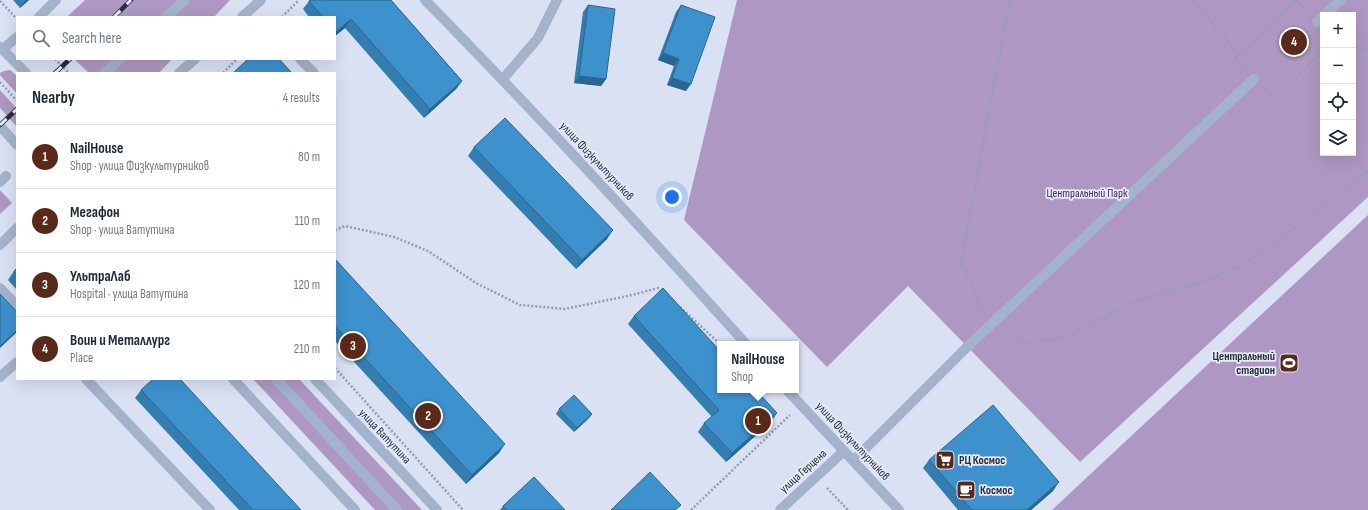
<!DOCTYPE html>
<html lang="en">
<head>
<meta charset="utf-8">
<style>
	:root { --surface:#fff; --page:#f2f2f3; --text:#1f2937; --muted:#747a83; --line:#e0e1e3; --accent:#5a291a }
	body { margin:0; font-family:"Sofia Sans Condensed",sans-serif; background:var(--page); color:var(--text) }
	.controls { position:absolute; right:12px; top:12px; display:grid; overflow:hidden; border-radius:0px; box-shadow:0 4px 16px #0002 }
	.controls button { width:36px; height:36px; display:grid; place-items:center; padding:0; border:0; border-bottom:1px solid var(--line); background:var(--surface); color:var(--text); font:20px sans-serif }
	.you { position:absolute; left:672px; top:197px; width:14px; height:14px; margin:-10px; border:3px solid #fff; border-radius:50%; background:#1a73e8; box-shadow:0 0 0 6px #1a73e833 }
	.badge { display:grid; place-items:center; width:26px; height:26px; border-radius:50%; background:var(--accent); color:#fff; font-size:13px; font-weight:700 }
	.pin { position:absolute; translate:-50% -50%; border:2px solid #fff; box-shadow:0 1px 4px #0006 }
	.popup { position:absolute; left:717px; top:341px; width:82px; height:52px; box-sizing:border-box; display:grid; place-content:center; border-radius:0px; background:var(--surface); filter:drop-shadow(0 1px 3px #0005); font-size:13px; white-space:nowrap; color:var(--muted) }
	.popup b { font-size:15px; color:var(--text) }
	.popup::after { content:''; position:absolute; left:50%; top:100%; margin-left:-8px; border:8px solid transparent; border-top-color:var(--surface) }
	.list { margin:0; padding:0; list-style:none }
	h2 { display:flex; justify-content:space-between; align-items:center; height:52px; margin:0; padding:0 16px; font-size:17px }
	h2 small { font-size:13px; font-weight:400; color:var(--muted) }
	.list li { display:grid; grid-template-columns:26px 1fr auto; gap:12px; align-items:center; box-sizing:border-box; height:64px; padding:0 16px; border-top:1px solid var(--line) }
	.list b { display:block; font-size:15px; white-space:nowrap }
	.list p { margin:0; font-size:13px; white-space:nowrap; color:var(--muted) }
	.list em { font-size:13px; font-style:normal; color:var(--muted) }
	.icon { flex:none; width:22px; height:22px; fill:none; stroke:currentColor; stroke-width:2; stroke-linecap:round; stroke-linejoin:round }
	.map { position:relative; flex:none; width:1368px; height:510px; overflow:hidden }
	.search { position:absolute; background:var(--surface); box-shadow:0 4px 16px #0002; left:16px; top:16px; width:320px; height:44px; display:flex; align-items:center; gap:10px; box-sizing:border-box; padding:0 14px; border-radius:0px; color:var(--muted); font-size:15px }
	.panel { position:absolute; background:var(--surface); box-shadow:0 4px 16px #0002; left:16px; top:72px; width:320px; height:308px; border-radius:0px }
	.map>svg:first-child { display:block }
	.green { fill:#ae98c3; fill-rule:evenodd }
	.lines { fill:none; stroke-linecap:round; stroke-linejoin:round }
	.path { stroke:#8f9fb7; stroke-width:2.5; stroke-dasharray:2 2; stroke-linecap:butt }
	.minor { stroke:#a4b3cc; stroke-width:10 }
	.rail-casing { stroke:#262f37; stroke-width:4.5 }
	.rail { stroke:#e6ebfa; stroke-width:3; stroke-dasharray:9; stroke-linecap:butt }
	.wall { fill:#347db0 }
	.shaded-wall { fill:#2b6690 }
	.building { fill:#3d91cd; stroke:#2b6690 }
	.labels { text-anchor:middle; stroke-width:3.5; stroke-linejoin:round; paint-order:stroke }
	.street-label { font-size:12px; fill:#262f37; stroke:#e6ebfa }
	.park-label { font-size:12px; fill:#412956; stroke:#e6ebfa }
	.poi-label { font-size:12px; font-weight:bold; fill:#262f37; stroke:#e6ebfa; text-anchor:start }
</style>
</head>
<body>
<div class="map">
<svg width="1368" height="510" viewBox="0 0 1368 510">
	<rect width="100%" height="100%" fill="#d9e1f3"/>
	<path class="green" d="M85 0H230L214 17H67Z
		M737 0H1368V197L1080 462 908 286 827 367 684 220ZM1323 15H1353V153H1323Z
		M74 59H172L159 73H89Z
		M10 70 17 76V94L0 75V73L4 71Z
		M0 90 17 109V127L0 108Z
		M0 190 12 203 0 214Z
		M1368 215V510H1052Z
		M253 379H299L422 510H375Z"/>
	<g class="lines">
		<path class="path" d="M1194 0 1239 55
			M0 1 17 19
			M282 17 299 0
			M1353 46 1368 51
			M55 59 69 73
			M1245 69 1235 59 1296 0 1307 12
			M223 73 237 59
			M0 82 17 101
			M1265 90 1274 99 1323 51
			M335 230 345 226 394 237 428 251 476 283 520 305 565 309 632 295 658 288 663 292
			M680 307 720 344
			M984 312 961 262 1010 0
			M1004 333 1026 344 1066 337 1135 301 1192 285 1238 268 1290 232 1368 170
			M335 368 463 510
			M827 488 848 510
			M691 510 790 415"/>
		<path class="minor" d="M425 0C535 112 641 227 746 344
			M1324 15 1341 0
			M39 17 56 0
			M166 17 185 0
			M242 17 261 0
			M1317 22 1323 16
			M0 47 26 73
			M3 49 17 37
			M300 59 314 73
			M105 73 120 59
			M179 73 195 59
			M503 79 538 38 557 0
			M0 126 17 145
			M0 182 6 176
			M0 245 17 228
			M0 288 17 306
			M0 377 17 362
			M86 379 210 510
			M233 379 355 510
			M276 379 397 510
			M315 379 437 510
			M787 390 899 510
			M854 460 967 347 1254 79
			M780 510 844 451"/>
		<g class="rail-casing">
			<path id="rail" d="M114 17 131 0
				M55 73 70 59
				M0 125 17 109"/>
		</g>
		<use href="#rail" class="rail"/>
	</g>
	<path class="wall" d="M13 0H29L20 8Z
		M391 0 462 81 456 89 424 118 345 28 335 36V17H309L303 9 309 1Z
		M588 5 606 79 601 86 574 83 583 12Z
		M681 5 686 91 667 85 674 66 658 60 676 12Z
		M474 147 607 239 576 269 468 156Z
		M335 259 499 453 466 484 335 341Z
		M17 268V290L8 280 14 271Z
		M634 316 771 422 726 462 698 432 704 423 712 417 628 324Z
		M141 390 301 510H239L135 398Z
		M559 409 592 414 588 419 574 432 556 414Z
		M929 460 1053 491 1031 510H958L923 468Z
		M503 506 565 510H500Z"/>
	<path class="shaded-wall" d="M26 0H29L20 8Z
		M351 19 345 28 335 36V33L336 32Z
		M663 53 679 59 674 66 658 60Z
		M579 76 606 79 601 86 574 83Z
		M672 78 691 84 686 91 667 85Z
		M462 81 456 89 424 118 430 109Z
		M613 230 607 239 576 269 582 260Z
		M17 330V332L0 348V346Z
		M777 413 771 422 726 462 732 453Z
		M592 414 588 419 574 432 577 428Z
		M505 444 499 453 466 484 472 475Z
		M1059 482 1053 491 1031 510H1027Z"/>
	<path class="building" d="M310 0H391L462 81 430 109 351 19 336 32 335 31V17H323L309 1Z
		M588 5 615 9 606 79 579 76Z
		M681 5 715 17 691 84 672 78 679 59 663 53Z
		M248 59H279L292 73H233Z
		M505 118 613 230 582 260 474 147Z
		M335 259 505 444 472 475 335 326Z
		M17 268V275L14 271Z
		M663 288 720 351V390H756L777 413 732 453 704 423 719 410 634 316Z
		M0 294 17 312V330L0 346Z
		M153 379H180L301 510H253L141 390Z
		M574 395 592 414 577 428 559 409Z
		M993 405 1059 482 1027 510H972L929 460Z
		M650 472 681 505 675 510H611Z
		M534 477 565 510H507L503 506Z"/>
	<defs>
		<g id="stadium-square" transform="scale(1)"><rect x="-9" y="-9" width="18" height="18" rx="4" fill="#5a291a" stroke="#e6ebfa"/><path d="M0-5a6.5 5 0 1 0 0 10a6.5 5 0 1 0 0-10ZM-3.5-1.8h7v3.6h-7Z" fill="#fff"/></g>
		<g id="supermarket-square" transform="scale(1)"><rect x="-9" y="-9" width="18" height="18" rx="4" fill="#5a291a" stroke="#e6ebfa"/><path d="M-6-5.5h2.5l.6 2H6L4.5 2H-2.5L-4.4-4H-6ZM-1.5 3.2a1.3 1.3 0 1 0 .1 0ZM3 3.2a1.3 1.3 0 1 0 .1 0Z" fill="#fff"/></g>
		<g id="cafe-square" transform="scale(1)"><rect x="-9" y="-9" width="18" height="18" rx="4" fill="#5a291a" stroke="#e6ebfa"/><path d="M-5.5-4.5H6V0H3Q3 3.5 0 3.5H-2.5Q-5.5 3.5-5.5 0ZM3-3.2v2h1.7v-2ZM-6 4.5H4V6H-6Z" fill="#fff"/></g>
	</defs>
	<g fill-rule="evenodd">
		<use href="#stadium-square" x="1289" y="363"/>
		<use href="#supermarket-square" x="945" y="460"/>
		<use href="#cafe-square" x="966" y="490"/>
	</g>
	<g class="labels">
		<g class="street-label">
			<text transform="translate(597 161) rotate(47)" y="4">улица Физкультурников</text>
			<text transform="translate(385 436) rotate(47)" y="4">улица Ватутина</text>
			<text transform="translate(853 441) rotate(47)" y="4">улица Физкультурников</text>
			<text transform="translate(803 471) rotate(-42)" y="4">улица Герцена</text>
		</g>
		<g class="park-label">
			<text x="1087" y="197">Центральный Парк</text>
		</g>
		<g class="poi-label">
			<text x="1275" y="360" text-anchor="end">Центральный<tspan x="1275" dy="14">стадион</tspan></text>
			<text x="959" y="464">РЦ Космос</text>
			<text x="980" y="494">Космос</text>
		</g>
	</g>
</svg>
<div class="controls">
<button>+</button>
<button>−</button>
<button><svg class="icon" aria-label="locate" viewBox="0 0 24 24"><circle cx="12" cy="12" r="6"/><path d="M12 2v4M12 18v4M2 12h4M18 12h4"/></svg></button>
<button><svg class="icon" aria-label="layers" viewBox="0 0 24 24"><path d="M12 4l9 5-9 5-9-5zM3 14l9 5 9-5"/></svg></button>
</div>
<div class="you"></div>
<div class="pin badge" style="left:758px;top:421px">1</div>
<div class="popup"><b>NailHouse</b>Shop</div>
<div class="pin badge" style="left:428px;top:416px">2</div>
<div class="pin badge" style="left:353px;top:346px">3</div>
<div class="pin badge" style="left:1294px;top:42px">4</div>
<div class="search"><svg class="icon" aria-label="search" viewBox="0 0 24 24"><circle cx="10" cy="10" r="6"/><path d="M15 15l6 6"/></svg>Search here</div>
<section class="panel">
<h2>Nearby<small>4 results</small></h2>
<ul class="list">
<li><span class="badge">1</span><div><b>NailHouse</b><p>Shop · улица Физкультурников</p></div><em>80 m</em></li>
<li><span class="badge">2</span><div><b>Мегафон</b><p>Shop · улица Ватутина</p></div><em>110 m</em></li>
<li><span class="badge">3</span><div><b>УльтраЛаб</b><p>Hospital · улица Ватутина</p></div><em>120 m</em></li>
<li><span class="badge">4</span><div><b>Воин и Металлург</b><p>Place</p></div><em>210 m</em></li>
</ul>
</section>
</div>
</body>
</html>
